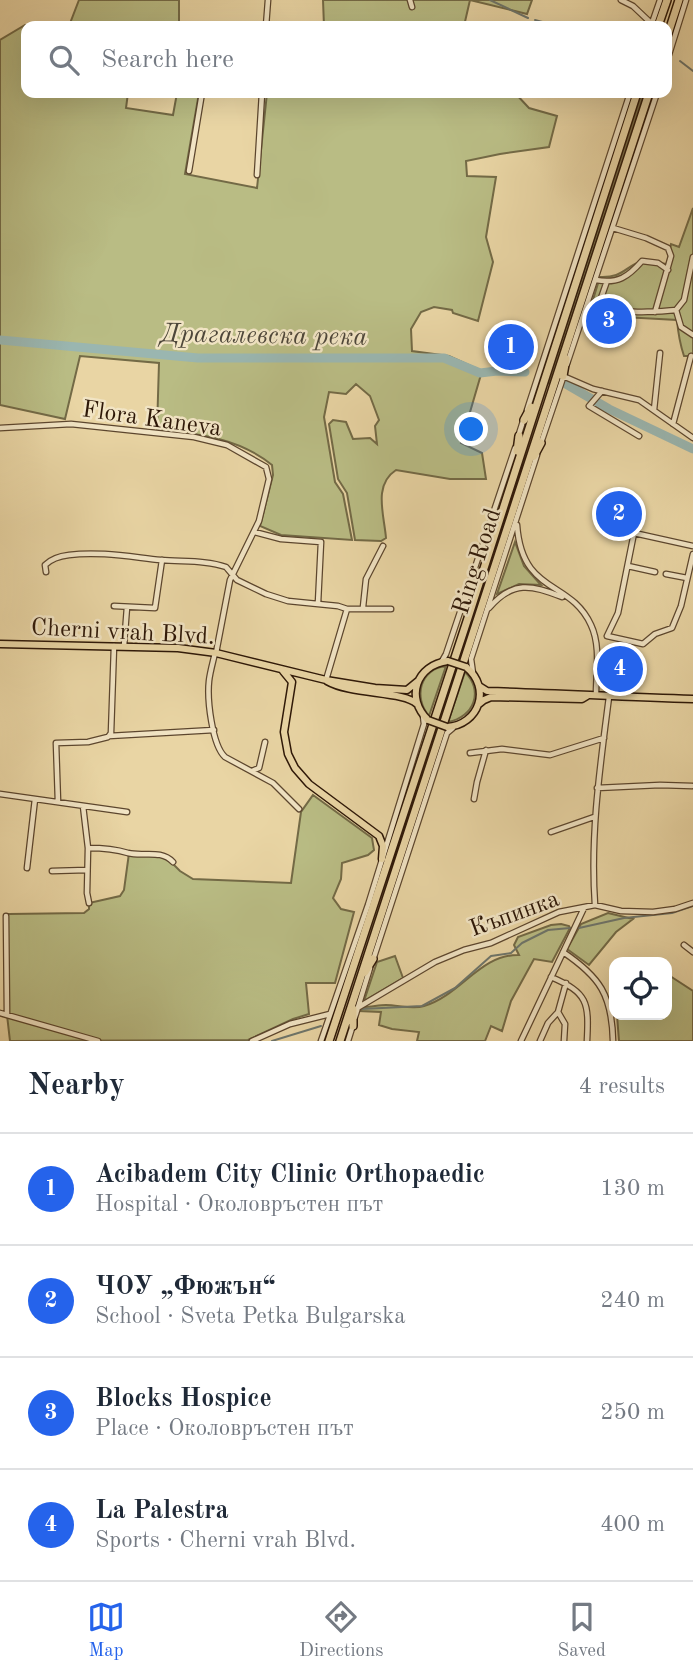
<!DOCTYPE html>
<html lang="en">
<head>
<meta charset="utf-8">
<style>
	:root { --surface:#fff; --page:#f2f2f3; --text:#1f2937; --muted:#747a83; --line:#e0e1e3; --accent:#2563eb }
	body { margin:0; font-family:"Old Standard TT",serif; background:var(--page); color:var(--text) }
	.controls { position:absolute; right:21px; bottom:21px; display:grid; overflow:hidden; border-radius:14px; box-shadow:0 7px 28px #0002 }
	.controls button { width:63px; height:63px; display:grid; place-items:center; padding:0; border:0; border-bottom:2px solid var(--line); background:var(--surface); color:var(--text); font:35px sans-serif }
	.you { position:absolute; left:472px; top:430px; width:24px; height:24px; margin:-18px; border:5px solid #fff; border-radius:50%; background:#1a73e8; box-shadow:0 0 0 10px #1a73e833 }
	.badge { display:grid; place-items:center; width:46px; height:46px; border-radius:50%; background:var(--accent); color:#fff; font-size:23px; font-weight:700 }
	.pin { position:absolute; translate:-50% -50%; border:4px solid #fff; box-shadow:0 2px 7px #0006 }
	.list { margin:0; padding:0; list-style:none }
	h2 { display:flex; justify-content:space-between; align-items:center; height:91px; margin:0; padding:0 28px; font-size:30px }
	h2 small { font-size:23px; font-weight:400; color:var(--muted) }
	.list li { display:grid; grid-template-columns:46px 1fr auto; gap:21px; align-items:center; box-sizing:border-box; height:112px; padding:0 28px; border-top:2px solid var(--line) }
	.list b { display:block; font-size:26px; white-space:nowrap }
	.list p { margin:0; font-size:23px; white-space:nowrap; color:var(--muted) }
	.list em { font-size:23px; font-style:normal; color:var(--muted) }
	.icon { flex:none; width:38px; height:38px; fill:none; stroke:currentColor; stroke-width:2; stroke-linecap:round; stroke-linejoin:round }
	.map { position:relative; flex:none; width:693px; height:1041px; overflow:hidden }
	.search { position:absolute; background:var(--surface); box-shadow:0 7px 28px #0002; left:21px; right:21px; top:21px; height:77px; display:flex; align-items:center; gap:18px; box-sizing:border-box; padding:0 24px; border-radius:14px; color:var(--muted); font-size:26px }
	.sheet { height:539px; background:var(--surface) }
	nav { display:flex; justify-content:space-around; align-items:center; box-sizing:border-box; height:98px; border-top:2px solid var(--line); background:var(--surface); font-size:19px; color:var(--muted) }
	nav a { display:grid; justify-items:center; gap:4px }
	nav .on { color:var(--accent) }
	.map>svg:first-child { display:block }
	.green { fill:#b9bc84; stroke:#736a46; stroke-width:2 }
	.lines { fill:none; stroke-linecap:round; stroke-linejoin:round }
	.stream { stroke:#6e766c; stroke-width:2 }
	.river { stroke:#9ab6b0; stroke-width:9 }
	.minor-casing { stroke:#5c462e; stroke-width:7 }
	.major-casing { stroke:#2d1707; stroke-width:9 }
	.highway-casing { stroke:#2d1707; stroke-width:10 }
	.minor { stroke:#f1e4c4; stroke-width:4.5 }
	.major { stroke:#e9d5a4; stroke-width:6 }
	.highway { stroke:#e9d5a4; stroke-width:7 }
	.major-bridge-casing { stroke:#2d1707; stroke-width:9; stroke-linecap:butt }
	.major-bridge { stroke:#e9d5a4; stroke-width:6 }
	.labels { text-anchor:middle; stroke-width:5; stroke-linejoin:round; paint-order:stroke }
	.street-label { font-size:24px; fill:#2d1707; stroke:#f1e4c4 }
	.water-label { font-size:26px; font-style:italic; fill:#4e473a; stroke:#f1e4c4 }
</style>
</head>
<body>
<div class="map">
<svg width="693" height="1041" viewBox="0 0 693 1041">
	<rect width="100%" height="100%" fill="#e9d5a4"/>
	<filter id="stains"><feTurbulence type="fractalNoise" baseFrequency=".00286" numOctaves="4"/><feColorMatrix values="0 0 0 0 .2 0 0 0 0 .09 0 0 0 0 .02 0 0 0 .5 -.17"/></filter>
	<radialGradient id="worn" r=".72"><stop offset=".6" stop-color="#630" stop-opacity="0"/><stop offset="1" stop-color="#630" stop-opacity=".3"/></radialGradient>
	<path class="green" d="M79 0H179V26H69Z
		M323 0H532L527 14 470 0 464 26H324Z
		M25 25 30 26H26V93H128L126 108 173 115 177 93H199L185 174 257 188 267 93H515L529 108 557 116 549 147 500 154 466 161 467 176 496 177 486 237 493 262 478 321 453 313 452 310 434 307 421 312 411 329 412 351 449 356 482 371 461 443 482 453 486 479H450L396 470C373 485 384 514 386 538L381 541 355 540 347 493 338 479 329 424 333 420 346 422 353 439 370 438 377 444 375 426 379 420 370 396 356 384 346 394 329 392 324 417 335 482 343 494 352 540 281 535 260 526 273 475 272 465C239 438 199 434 157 429L159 363 80 356 65 419 0 405V40Z
		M642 93H644L550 384 548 383Z
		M693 208V356H684C680 344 678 332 677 320L623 317 619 339 608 335 599 308 591 306 600 277C623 278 624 267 642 261L667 264 671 244 679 247Z
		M515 542 524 566 541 585 519 584 497 594Z
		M446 666 429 716C413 697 420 669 446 666Z
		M465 672C484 691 474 717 448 722Z
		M313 795 372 838 374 850 368 855 342 863 341 879 333 898 341 909 354 912 335 983H306L309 1014 293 1019 248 1040 10 1041 7 1015 6 916 9 914 84 913 89 909V903L120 896 124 890 129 853 165 856 180 871 193 879 291 883 301 812Z
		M608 913 633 919 616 932 589 965 567 949 581 924Z
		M561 924 569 926 570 928 552 962 534 959 511 1001 502 1031 491 1026 485 1041H417L419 1032 392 1029 379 1025 381 1012 360 1011 364 1007C371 1007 379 1005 386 1005 398 1005 413 1010 424 1006 461 995 480 954 519 955L514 945 518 937 551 925Z
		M395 956 403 978 364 1001 377 962Z
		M667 974 693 991V1041H619L617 1015H667Z"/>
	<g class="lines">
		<path class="stream" d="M490 0 528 18
			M535 20 557 26
			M680 61 693 71
			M579 928 624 918 672 913 693 906
			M362 1009 422 1006 455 988 491 956 511 953 522 943 548 930 570 928
			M272 1041 321 1026"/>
		<path class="river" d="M0 340 198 358H444L480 373 497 371 525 372
			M566 384 609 409 693 449"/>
		<g class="minor-casing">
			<path id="minor" d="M410 0 412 7
				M621 0 633 6 652 24
				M266 26 268 0
				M651 26 660 0
				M667 61 686 0
				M189 171 202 93
				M257 175 262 93
				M613 228 646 238 668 248 671 256 655 312
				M596 280C618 284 628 277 642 261L658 263 668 270
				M607 281 600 301C621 316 651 312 676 310L684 300 693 257
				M676 310 681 327 693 335
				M567 364 657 93
				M563 376 593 389 639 400 693 438
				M602 391 589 406 639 436
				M527 410 630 93
				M654 410 660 353
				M673 424 691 356
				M0 428 71 424 194 437 227 445 266 467 269 479 259 521 230 580 216 653
				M518 437 524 418
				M541 443 564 375
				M517 525C522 595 570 579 591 625 601 646 596 673 596 695
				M254 532 281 539 321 542 318 603
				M628 566 655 572
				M46 572 45 565C51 559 60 556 69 555 99 551 131 557 161 560 182 562 206 560 226 567L237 580 266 594 288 601 338 606 347 609H391
				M666 574 687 578
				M114 606 155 608 162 560
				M363 607 366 579 383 546
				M489 608C513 580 531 585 562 597
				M607 636 618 613 634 533 693 546
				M607 636 643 644 655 634 672 628 681 606 693 554
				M124 646 127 607
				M215 653C213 662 210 672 209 681 207 699 212 745 225 757L273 783 299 809
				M442 661 446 654 515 448
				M473 673 471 659 537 455
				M326 680 347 609
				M109 736 214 730
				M470 753 502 749 550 755 604 738
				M252 771 259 768 265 742
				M597 788 660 785 692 786
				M0 794 127 812
				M474 799 477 782 486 750
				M58 802 56 743 88 742 108 737 111 733 114 646
				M83 806 88 848 87 893 89 903
				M551 832 594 817
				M88 848C102 848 115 849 128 853 143 857 161 849 173 862
				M27 868 35 799
				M52 871 87 870
				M595 905C590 835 600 767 609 697
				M6 916 7 1015
				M684 945 693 952
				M563 952C600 977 612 995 613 1041
				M373 960 447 733 453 728
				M551 977C588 993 589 1002 587 1041
				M359 1007 435 962 464 950 491 943 559 912 595 905 621 911 653 912 675 909 693 903
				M558 1012 565 1024 564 1041
				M0 1013 98 1041
				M355 1017 370 968
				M252 1041 290 1024 330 1014
				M321 1041 368 905 424 724 423 716
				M348 1041 353 1025
				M521 1041 584 908
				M540 1041 548 1023 558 1012 566 983"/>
		</g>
		<g class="major-casing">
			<path id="major" d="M0 644 178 648 216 653 326 680 375 688 407 690 418 681
				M283 671 292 682 284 732 288 754 295 768 309 784 379 836 383 846 382 859
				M327 681C351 695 404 691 417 704
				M479 686 487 691C556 693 624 697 693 699
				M479 704 484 700 491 697 582 699 587 696
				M428 720C405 698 416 665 448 661
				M447 727C479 725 492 688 466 667"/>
		</g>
		<g class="highway-casing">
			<path id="highway" d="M658 26 667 0
				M667 37 679 0
				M563 376 566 359
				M524 420 531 407
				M517 451 519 436
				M534 456 541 443
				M365 972 373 959
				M353 1026V1009
				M329 1041 467 621 637 93
				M340 1041 649 93"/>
		</g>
		<use href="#minor" class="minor"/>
		<use href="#major" class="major"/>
		<use href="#highway" class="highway"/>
		<g class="major-bridge-casing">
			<path id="major-bridge" d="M448 661 466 667
				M428 720 447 727"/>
		</g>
		<use href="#major-bridge" class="major-bridge"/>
	</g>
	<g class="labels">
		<g class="street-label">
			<text transform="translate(152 418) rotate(8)" y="8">Flora Kaneva</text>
			<text transform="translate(476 561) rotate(-72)" y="8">Ring Road</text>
			<text transform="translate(123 631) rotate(3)" y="8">Cherni vrah Blvd.</text>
			<text transform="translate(514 913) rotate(-20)" y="8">Къпинка</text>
		</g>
		<g class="water-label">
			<text transform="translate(264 334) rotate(1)" y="9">Драгалевска река</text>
		</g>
	</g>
	<rect width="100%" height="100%" filter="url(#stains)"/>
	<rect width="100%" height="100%" fill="url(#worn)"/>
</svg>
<div class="controls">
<button><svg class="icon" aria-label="locate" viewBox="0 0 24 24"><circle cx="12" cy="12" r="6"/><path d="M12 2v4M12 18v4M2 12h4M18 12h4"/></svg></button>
</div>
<div class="you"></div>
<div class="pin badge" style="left:511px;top:347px">1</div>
<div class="pin badge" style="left:619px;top:514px">2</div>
<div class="pin badge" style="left:609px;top:321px">3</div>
<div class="pin badge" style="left:620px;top:669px">4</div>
<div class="search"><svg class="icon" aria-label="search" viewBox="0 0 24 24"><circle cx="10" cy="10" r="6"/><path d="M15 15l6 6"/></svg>Search here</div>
</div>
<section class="sheet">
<h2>Nearby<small>4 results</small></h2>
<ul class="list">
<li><span class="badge">1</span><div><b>Acibadem City Clinic Orthopaedic</b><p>Hospital · Околовръстен път</p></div><em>130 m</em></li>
<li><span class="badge">2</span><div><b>ЧОУ „Фюжън“</b><p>School · Sveta Petka Bulgarska</p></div><em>240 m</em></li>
<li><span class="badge">3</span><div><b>Blocks Hospice</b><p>Place · Околовръстен път</p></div><em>250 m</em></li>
<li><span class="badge">4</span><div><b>La Palestra</b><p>Sports · Cherni vrah Blvd.</p></div><em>400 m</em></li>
</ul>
</section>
<nav>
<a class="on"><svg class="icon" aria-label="map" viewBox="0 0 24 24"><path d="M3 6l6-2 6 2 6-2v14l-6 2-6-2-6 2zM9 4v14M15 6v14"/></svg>Map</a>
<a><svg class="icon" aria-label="directions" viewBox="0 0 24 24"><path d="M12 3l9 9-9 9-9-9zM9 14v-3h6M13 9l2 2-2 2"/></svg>Directions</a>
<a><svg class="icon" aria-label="saved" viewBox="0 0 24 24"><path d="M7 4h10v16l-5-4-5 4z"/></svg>Saved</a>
</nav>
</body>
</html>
